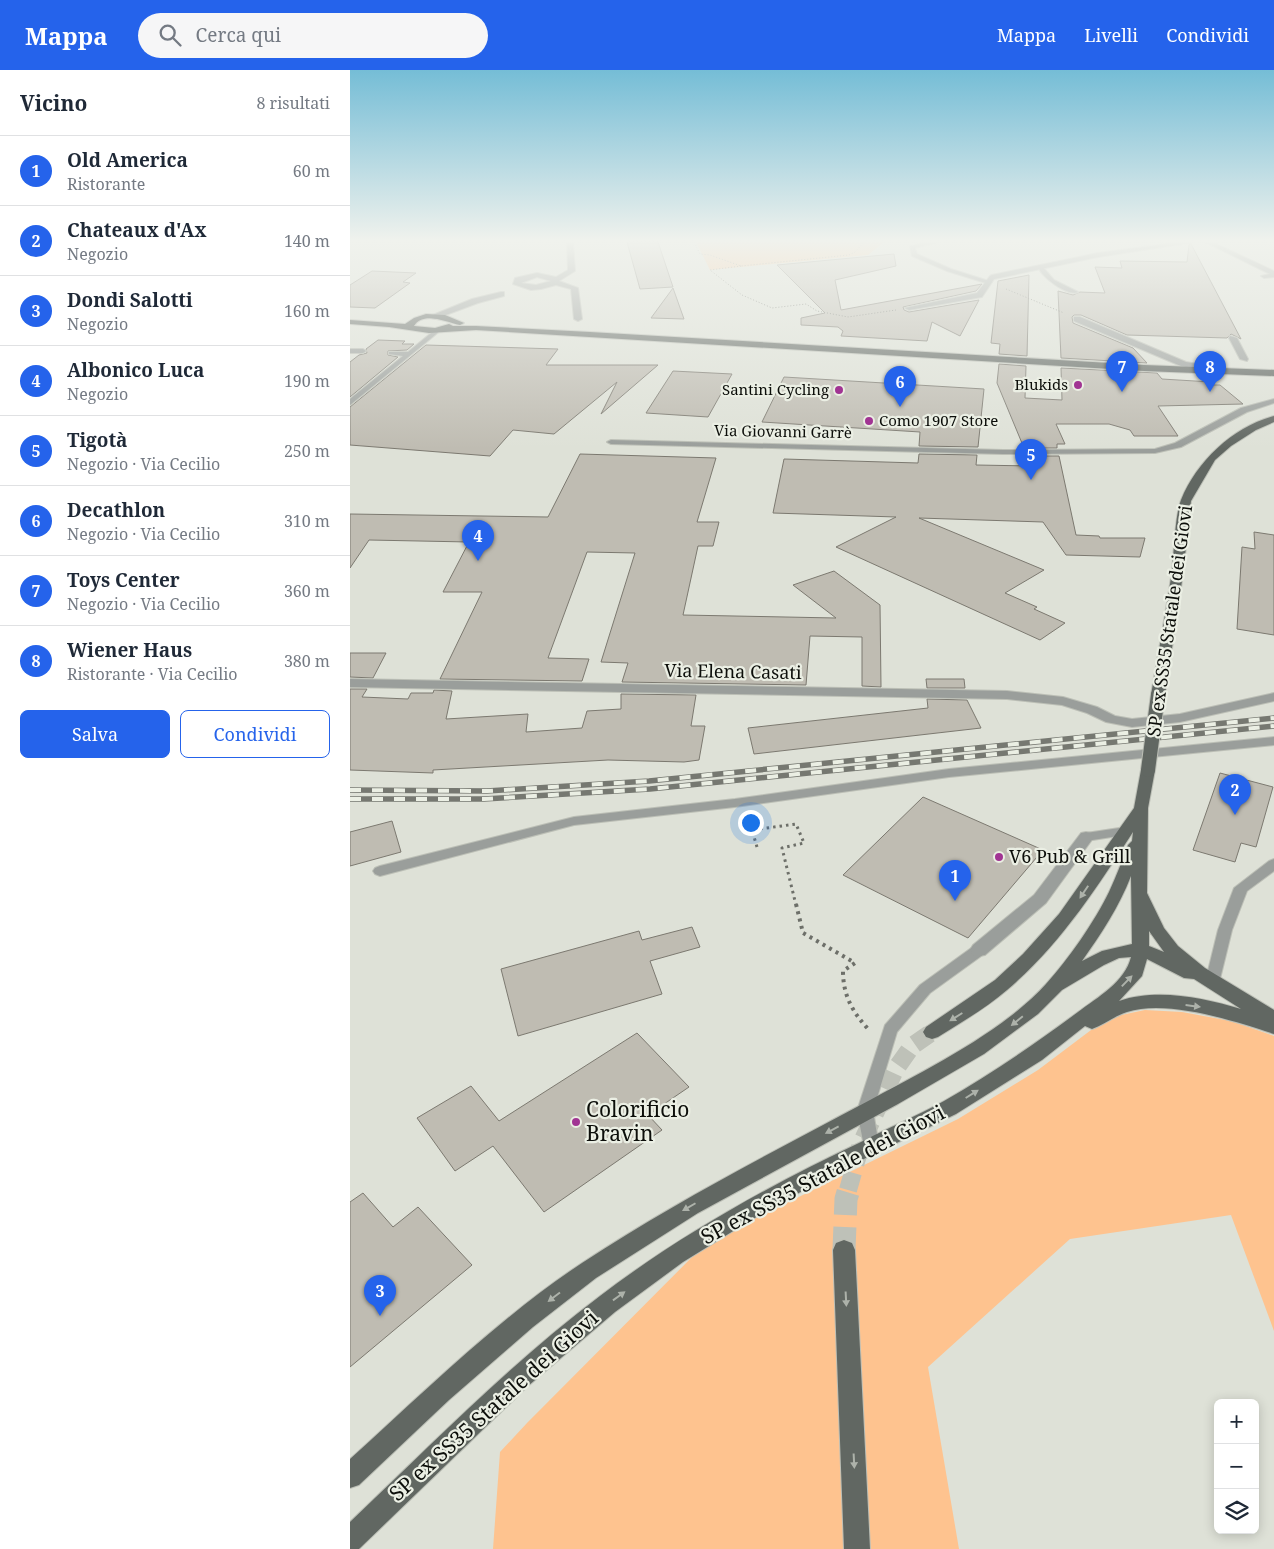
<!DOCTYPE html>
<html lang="it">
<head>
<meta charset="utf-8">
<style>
	:root { --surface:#fff; --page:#f6f6f7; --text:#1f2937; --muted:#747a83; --line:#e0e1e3; --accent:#2563eb }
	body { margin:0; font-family:"Noto Serif",serif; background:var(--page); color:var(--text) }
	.controls { position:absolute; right:15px; bottom:15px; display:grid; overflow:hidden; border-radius:8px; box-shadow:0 2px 12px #0003 }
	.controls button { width:45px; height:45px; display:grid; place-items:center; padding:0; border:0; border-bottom:1px solid var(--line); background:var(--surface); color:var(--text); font:25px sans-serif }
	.you { position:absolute; left:400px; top:752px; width:18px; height:18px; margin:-12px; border:4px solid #fff; border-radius:50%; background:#1a73e8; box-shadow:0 0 0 8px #1a73e833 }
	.badge { display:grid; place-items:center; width:32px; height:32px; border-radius:50%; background:var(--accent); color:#fff; font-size:16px; font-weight:700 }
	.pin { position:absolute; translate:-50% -41px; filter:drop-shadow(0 1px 2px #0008) }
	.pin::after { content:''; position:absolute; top:26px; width:18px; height:15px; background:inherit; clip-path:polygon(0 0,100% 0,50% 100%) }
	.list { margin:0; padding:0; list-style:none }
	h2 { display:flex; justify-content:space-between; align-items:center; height:65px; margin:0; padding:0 20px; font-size:21px }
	h2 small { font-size:16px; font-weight:400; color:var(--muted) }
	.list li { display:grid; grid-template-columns:32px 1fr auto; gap:15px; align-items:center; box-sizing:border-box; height:70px; padding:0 20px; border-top:1px solid var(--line) }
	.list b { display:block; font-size:19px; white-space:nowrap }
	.list p { margin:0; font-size:16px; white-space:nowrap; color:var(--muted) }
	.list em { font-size:16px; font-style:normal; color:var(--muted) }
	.actions { display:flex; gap:10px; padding:15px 20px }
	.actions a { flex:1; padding:11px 0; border:1px solid var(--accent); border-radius:8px; text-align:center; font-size:18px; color:var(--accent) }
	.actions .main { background:var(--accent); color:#fff }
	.icon { flex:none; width:28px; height:28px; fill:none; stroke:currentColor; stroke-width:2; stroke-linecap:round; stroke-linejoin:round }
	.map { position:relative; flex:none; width:924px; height:1479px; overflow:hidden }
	header { display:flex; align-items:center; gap:30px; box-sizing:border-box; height:70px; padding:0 25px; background:var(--accent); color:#fff }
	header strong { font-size:24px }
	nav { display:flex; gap:28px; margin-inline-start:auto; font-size:18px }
	.search { width:350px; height:45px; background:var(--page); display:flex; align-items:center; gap:12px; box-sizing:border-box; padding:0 18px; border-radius:28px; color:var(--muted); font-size:19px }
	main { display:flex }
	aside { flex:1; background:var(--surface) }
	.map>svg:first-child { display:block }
	.green { fill:#fec38f }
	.building { fill:#bfbcb2; stroke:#7c7970 }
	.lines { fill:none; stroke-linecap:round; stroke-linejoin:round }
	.primary-tunnel-far1 { stroke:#bec1b8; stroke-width:18; stroke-dasharray:18 9; stroke-linecap:butt }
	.primary-tunnel { stroke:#bec1b8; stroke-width:23; stroke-dasharray:23 12; stroke-linecap:butt }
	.service-casing { stroke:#bcbfb6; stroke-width:2 }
	.pedestrian-casing { stroke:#bcbfb6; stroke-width:2 }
	.minor-casing { stroke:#bcbfb6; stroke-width:2 }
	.primary-casing { stroke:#bcbfb6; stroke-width:2 }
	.path-far2 { stroke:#6d6f69; stroke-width:1; stroke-dasharray:1 2; stroke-linecap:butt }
	.path-far1 { stroke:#6d6f69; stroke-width:3; stroke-dasharray:2.5 4; stroke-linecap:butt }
	.path { stroke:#6d6f69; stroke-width:4; stroke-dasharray:3 4.5; stroke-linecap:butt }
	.service { fill:#9a9e9b; fill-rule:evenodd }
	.pedestrian { fill:#9a9e9b; fill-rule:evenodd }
	.minor { fill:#9a9e9b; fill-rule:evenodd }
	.primary { fill:#616762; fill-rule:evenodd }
	.rail-casing { stroke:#767871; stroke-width:5.5 }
	.rail { stroke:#ebefe4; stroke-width:4; stroke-dasharray:11; stroke-linecap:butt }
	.primary-bridge-casing { stroke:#bcbfb6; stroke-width:16; stroke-linecap:butt }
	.primary-bridge { stroke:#616762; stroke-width:14 }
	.oneway { fill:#adb2aa }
	.poi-dot { fill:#a13493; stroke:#ebefe4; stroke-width:2 }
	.labels { text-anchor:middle; stroke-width:4.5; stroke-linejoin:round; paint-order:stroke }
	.far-poi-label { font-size:15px; fill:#0c0e0a; stroke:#ebefe4; text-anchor:end }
	.far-street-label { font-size:15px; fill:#0c0e0a; stroke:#ebefe4 }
	.street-label { font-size:18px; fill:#0c0e0a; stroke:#ebefe4 }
	.poi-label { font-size:18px; fill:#0c0e0a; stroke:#ebefe4; text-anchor:start }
	.near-poi-label { font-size:21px; fill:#0c0e0a; stroke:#ebefe4; text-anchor:start }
	.near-street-label { font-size:21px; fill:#0c0e0a; stroke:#ebefe4 }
</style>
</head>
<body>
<header>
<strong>Mappa</strong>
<div class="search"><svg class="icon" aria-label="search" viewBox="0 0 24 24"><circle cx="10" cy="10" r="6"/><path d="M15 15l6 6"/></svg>Cerca qui</div>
<nav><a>Mappa</a><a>Livelli</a><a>Condividi</a></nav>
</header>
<main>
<aside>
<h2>Vicino<small>8 risultati</small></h2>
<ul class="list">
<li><span class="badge">1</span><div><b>Old America</b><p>Ristorante</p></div><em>60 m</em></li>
<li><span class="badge">2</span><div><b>Chateaux d'Ax</b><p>Negozio</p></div><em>140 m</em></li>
<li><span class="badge">3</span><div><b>Dondi Salotti</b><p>Negozio</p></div><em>160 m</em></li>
<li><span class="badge">4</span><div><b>Albonico Luca</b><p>Negozio</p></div><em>190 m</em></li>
<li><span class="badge">5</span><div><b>Tigotà</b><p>Negozio · Via Cecilio</p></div><em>250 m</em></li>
<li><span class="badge">6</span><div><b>Decathlon</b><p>Negozio · Via Cecilio</p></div><em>310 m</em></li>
<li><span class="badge">7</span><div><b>Toys Center</b><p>Negozio · Via Cecilio</p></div><em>360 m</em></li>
<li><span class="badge">8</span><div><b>Wiener Haus</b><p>Ristorante · Via Cecilio</p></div><em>380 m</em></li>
</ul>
<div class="actions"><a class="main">Salva</a><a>Condividi</a></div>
</aside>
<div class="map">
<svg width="924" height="1479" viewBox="0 0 924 1479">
	<rect width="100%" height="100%" fill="#dee1d7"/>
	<path class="green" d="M346 172H534L518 185 360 200Z
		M795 940 832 942 881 951 924 966V1261L881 1145 720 1169 578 1297 609 1479H143L150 1382 177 1353 357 1172 608 1049 688 1000 757 948Z"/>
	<path class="building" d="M277 172H308L323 217 290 219Z
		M841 174 891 269 881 264 877 268 777 265 731 245H724L722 247 723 253 783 278 797 293 711 288 708 221 723 225 730 222 755 223 745 197 772 198 770 191 837 192 839 175Z
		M544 184 546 196 485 210 491 240 632 214 626 221 553 237 554 240 559 242 629 230 610 266 582 252 577 271 491 266 493 261 488 257 451 255V248L475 243 427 195Z
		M22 201 66 203 53 212 60 213 25 238 0 237V215Z
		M679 205 677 286 649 284 650 274 641 273 648 211Z
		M323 218 334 249 301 248Z
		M28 270 55 271 52 274H64L57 280 38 281V285L48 287 0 327V292L9 285 17 283 16 279Z
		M76 275 208 279 196 295H308L251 344 267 312 204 364 163 360 140 386 0 375V337Z
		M649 294 676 296 675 328 712 330 711 298 807 303 812 309 861 312 864 315H870L893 334 808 336 828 366H784L780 360 759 354H706L715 374H707V378H674L647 313Z
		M323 301 382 304 358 347 296 343Z
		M434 307 634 319 628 377 569 376 570 362 412 352Z
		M230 384 366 388 347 452H369L363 476H348L333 545 486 548 443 515 484 501 530 535 531 617 512 616V567L460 566 456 615 272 612 278 593 251 592 285 483 237 482 198 588 239 589 232 611 90 609 132 522H93L119 472 19 470 0 498V444L198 447Z
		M569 384 627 385 626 395 682 396 677 386H709L726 465 749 466 750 468H795L790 487 716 485 693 452 569 448 694 500 655 523 687 537 684 539 715 553 690 570 486 477 546 447 423 443 434 389 568 393Z
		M904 462 924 465V565L887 559 892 477 905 479Z
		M0 583H36L23 608 0 607Z
		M576 609H614L615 618H577Z
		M0 619H17L12 627 58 629 61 623H83L84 620 102 621 96 649 178 644 176 662 232 658 237 641 271 639V624L346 625 341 656H355L349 690 334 692 258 690 83 700V703L0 700Z
		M577 629 617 630 631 658 404 684 398 658 578 638Z
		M870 703 923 717 906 777 891 773 885 792 843 780Z
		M573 727 693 780 618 868 493 805Z
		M42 751 51 782 0 796V762Z
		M342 857 350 877 300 891 312 924 168 966 151 899 289 861 292 870Z
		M287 963 339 1017 298 1045 312 1060 194 1142 143 1076 105 1101 67 1048 121 1016 149 1051Z
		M13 1123 43 1157 68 1137 122 1195 0 1297V1132Z"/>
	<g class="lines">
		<path class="primary-tunnel-far1" d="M498 1120 511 1074 545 1000 562 976 582 962"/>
		<path class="primary-tunnel" d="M494 1180 496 1129 499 1119"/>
		<g class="service-casing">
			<path id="service" d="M579 172H588L565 178 567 184 601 199 642 212 639 214 597 201 562 186 560 176Z
				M688 196H692L704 210 728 222C718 227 690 206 688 196Z
				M924 203V207L914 208 911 206Z
				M86 259 91 260 0 335V329L53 286 39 284V282H58Z
				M0 279H13L16 281 13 283H0Z
				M924 329V333L897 342 831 377 805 383 653 384 261 374 257 372 261 370 653 380 805 379 825 373 891 338Z
				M924 667V675L599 707 385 737 224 755 30 806 25 804 23 801 25 798 30 796 224 747 385 729 599 699Z
				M776 757 782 761 781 764 736 771 730 767 736 763Z
				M924 789V801L897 821 882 860 869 913 867 917 862 919 857 917 855 913 868 860 884 818 919 791Z
				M629 875 634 876 636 880 634 884 580 923 547 962 523 1041 529 1076 527 1081 521 1083 515 1081 507 1041 535 955 570 915 624 876Z"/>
		</g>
		<g class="pedestrian-casing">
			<path id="pedestrian" d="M880 266 887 268 898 289 897 291 890 289 879 268Z
				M736 762 741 763 744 767 696 833 635 885 629 886 623 885 620 880 623 875 684 825 731 763Z"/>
		</g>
		<g class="minor-casing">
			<path id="minor" d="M217 172H223L225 201 209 211 228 218 232 249 228 251 224 249 221 219 206 215 191 219 181 220 163 214 165 208 187 203 206 207 218 200ZM187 207 201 211 186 215 171 213Z
				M831 172H845L748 187 644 209 632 227 559 240 555 238 627 223 640 206 642 205 748 183Z
				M855 172H862L924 201V206Z
				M151 222H154V226L128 233 85 249 78 247 122 229Z
				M724 247H730L836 292 872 298 876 301 872 304 831 296 724 251Z
				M0 609 657 621 713 627 747 637 765 646 782 649 830 644 924 623V631L830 652 782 657 756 652 737 643 712 635 657 629 0 617Z"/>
		</g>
		<g class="primary-casing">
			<path id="primary" d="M76 244 95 245 114 253 110 255C96 252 73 241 64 256L85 258 99 254 103 256H126L240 262 794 295 924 300V306L794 301 126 260 79 263 39 257 0 254V250L55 254 64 248Z
				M924 346V352L906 360 881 376 865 390 841 431 833 504 815 625 808 629 803 628 801 625C808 584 816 543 822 501 824 483 825 445 831 430 847 391 883 357 924 346Z
				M798 695 803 697 805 700 798 738 797 823 814 858 828 876 855 898 924 940V964C885 951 817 929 777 942 764 946 754 955 742 959L735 956 692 990 606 1044 477 1107 401 1150 333 1192 265 1242 178 1316 9 1479H0V1452C81 1375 161 1293 250 1226 330 1165 420 1115 511 1072 538 1058 567 1046 594 1031 641 1004 685 974 728 942 748 927 775 912 781 887L769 888 754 895 712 920 688 944 634 984 548 1034 348 1143 246 1208 183 1257 99 1330 9 1415 0 1418V1389C73 1323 150 1247 232 1193 320 1135 413 1087 505 1038 566 1005 651 964 696 914 718 890 745 851 759 822 766 807 772 791 778 775L782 771 783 762C746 819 709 876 657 920 636 938 612 952 588 967L582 969 576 967 573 962 576 957 645 910 673 884 709 844 784 738 791 700 793 697ZM781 806 782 874 752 881 732 891C751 864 769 837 781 806ZM799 861 814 882 799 876ZM797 889 834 908 844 909 891 939C853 928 808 918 769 931L792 906Z
				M494 1170 502 1173 505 1180 520 1479H494L483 1180 486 1173Z"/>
		</g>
		<path class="path-far2" d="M344 172 350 184 360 185 391 196 499 185 505 182 514 172
			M391 196 360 200 392 225 422 238 456 234 467 241 498 247 546 240
			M656 219 714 243"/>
		<path class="path-far1" d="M407 777 402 760 446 754 454 773 432 778 446 835"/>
		<path class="path" d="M446 834 453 863 505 893 493 901C493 926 503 943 520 961"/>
		<use href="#service" class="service"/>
		<use href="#pedestrian" class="pedestrian"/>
		<use href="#minor" class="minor"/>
		<use href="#primary" class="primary"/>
		<g class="rail-casing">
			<path id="rail" d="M0 720 137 721 299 711 924 648
				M0 729H134L300 719 924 656"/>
		</g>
		<use href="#rail" class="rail"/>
		<g class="primary-bridge-casing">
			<path id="primary-bridge" d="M798 700 808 625"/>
		</g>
		<use href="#primary-bridge" class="primary-bridge"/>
	</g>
	<defs><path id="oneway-solid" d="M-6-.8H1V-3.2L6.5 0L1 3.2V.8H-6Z" transform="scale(1.25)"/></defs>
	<g class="oneway">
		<use href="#oneway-solid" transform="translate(734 822) rotate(124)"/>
		<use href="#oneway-solid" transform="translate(777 911) rotate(-46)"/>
		<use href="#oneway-solid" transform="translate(843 936) rotate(7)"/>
		<use href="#oneway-solid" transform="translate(606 947) rotate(148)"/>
		<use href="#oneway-solid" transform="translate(667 951) rotate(141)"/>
		<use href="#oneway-solid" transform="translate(622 1024) rotate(-32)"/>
		<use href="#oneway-solid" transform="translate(482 1060) rotate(152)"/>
		<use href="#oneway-solid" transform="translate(339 1137) rotate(150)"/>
		<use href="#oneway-solid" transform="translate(269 1226) rotate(-36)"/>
		<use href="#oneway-solid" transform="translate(204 1227) rotate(143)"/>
		<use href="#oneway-solid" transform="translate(496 1229) rotate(87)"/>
		<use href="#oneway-solid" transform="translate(504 1391) rotate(87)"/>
	</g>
	<linearGradient id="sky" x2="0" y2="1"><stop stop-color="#75bdd6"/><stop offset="0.45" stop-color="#f0f2ed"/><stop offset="1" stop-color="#f0f2ed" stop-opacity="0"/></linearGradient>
	<rect width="924" height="379" fill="url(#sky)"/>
	<g class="poi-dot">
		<circle cx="728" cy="315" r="5"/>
		<circle cx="489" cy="320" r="5"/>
		<circle cx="519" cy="351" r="5"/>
		<circle cx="649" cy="787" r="5"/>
		<circle cx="226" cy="1052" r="5"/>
	</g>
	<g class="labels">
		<g class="far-poi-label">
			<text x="718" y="320">Blukids</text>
			<text x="479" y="325">Santini Cycling</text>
			<text x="529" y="356" text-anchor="start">Como 1907 Store</text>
		</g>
		<g class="far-street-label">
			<text transform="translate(433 362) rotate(1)" y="5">Via Giovanni Garrè</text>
		</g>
		<g class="street-label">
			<text transform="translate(820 551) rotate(-82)" y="6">SP ex SS35 Statale dei Giovi</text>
			<text transform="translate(383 602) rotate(1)" y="6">Via Elena Casati</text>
		</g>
		<g class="poi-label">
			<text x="659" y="793">V6 Pub &amp; Grill</text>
		</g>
		<g class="near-poi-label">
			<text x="236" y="1047">Colorificio<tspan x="236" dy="24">Bravin</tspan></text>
		</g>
		<g class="near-street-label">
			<text transform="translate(473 1105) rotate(-28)" y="7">SP ex SS35 Statale dei Giovi</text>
			<text transform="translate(144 1336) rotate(-42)" y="7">SP ex SS35 Statale dei Giovi</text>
		</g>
	</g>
</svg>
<div class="controls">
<button>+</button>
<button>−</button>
<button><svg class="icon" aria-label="layers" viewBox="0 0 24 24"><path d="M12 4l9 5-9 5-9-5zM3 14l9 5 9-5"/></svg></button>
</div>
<div class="you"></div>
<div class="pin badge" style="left:605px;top:831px">1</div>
<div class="pin badge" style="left:885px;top:745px">2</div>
<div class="pin badge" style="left:30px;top:1246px">3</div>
<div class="pin badge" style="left:128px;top:491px">4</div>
<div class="pin badge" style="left:681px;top:410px">5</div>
<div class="pin badge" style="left:550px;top:337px">6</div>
<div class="pin badge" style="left:772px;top:322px">7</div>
<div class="pin badge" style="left:860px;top:322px">8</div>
</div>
</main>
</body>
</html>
